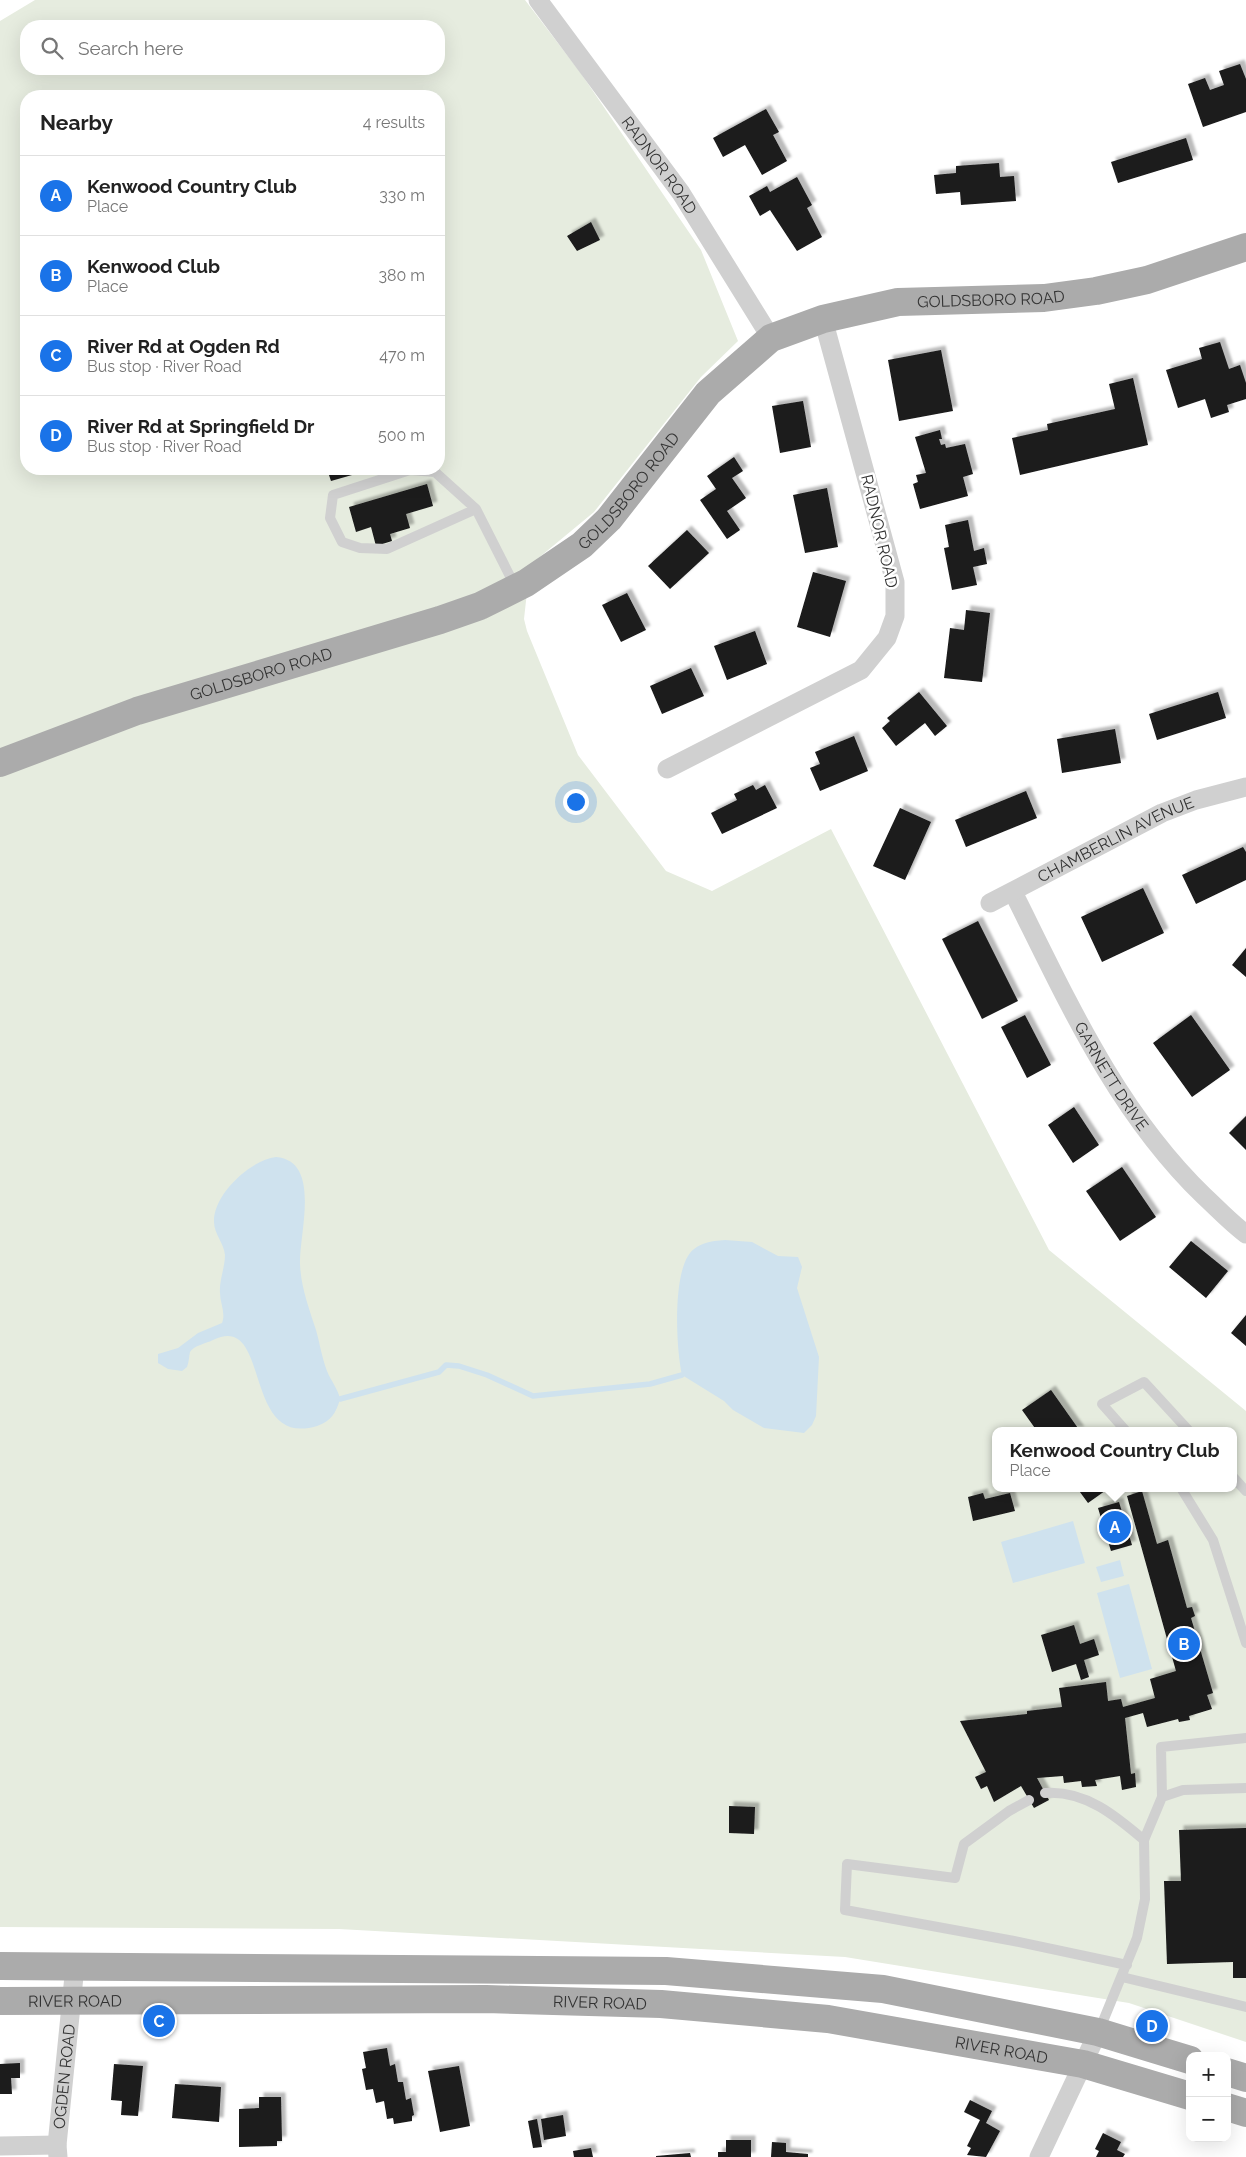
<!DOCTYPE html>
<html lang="en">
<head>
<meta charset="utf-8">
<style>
	:root { --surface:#fff; --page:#f6f6f6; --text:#222; --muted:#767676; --line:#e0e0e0; --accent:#1a73e8 }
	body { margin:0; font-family:Raleway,sans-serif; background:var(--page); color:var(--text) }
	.controls { position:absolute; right:15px; bottom:15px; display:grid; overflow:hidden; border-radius:10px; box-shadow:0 5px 20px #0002 }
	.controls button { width:45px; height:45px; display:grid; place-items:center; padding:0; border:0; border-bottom:1px solid var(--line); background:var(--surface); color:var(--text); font:25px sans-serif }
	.you { position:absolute; left:575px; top:801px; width:18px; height:18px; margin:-12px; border:4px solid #fff; border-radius:50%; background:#1a73e8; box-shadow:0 0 0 8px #1a73e833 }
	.badge { display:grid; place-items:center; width:32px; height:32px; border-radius:50%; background:var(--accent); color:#fff; font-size:16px; font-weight:700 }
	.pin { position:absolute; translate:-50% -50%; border:2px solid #fff; box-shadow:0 1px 5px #0006 }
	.popup { position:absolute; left:992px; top:1427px; width:245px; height:65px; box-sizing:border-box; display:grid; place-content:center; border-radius:10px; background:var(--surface); filter:drop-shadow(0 1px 4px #0005); font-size:16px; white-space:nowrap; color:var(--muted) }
	.popup b { font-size:19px; color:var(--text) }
	.popup::after { content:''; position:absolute; left:50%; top:100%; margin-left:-10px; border:10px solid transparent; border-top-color:var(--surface) }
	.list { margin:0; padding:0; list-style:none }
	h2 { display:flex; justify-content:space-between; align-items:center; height:65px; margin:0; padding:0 20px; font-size:21px }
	h2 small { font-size:16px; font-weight:400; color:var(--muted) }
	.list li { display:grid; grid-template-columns:32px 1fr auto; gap:15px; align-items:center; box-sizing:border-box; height:80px; padding:0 20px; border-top:1px solid var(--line) }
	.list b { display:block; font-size:19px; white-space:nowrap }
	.list p { margin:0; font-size:16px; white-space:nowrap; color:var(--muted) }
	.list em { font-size:16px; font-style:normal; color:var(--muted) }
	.icon { flex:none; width:28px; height:28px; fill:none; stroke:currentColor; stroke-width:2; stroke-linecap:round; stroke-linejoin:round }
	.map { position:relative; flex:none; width:1246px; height:2157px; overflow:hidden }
	.search { position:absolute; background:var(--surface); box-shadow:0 5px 20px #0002; left:20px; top:20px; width:425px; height:55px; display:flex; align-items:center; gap:12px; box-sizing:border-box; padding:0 18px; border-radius:20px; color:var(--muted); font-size:19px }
	.panel { position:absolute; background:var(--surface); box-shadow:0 5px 20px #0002; left:20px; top:90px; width:425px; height:385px; border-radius:20px }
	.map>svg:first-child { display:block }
	.green { fill:#e6ecdf; fill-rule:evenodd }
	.water { fill:#cfe2ee }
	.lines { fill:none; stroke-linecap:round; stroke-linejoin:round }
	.stream { stroke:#cfe2ee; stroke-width:5.5 }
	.building { fill:#1a1a1a; filter:url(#shadow) }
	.service { stroke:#d0d0d0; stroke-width:10 }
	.minor { stroke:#d0d0d0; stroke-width:19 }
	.primary { stroke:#ababab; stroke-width:28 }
	.labels { text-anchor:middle; stroke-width:5; stroke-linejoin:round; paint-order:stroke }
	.street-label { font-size:16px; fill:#333; stroke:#fff }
</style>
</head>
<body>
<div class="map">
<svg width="1246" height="2157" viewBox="0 0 1246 2157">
	<defs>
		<filter id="shadow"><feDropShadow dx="4.5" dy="-4.5" stdDeviation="1" flood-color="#0004"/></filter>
	</defs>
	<rect width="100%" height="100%" fill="#fff"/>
	<path class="green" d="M35 0H525L580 72 701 250 738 341 701 377 594 512 530 565 524 619 527 631 578 755 666 871 712 891 831 829 1049 1250 1246 1411V2042L1129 2003 845 1957 339 1929 0 1927V21ZM26 26H439V69H26ZM26 96H439V469H26ZM996 1431H1234V1488H996Z"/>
	<path class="water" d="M276 1157C322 1161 299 1233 300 1264 301 1288 309 1308 316 1330 320 1344 322 1358 327 1371 331 1381 338 1389 340 1399 336 1413 331 1421 317 1426 241 1449 272 1311 213 1340 207 1343 193 1346 190 1352 189 1356 189 1362 187 1367L182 1371 168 1369 158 1363V1354L178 1348 198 1333 222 1323C226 1313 220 1303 220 1293 219 1280 225 1268 225 1255 224 1243 214 1234 214 1222 213 1195 250 1160 276 1157Z
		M725 1240 752 1242 778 1256 798 1257 802 1267 797 1288 819 1357 816 1416 812 1425 804 1433 764 1428 733 1410 724 1401 682 1375C676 1348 673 1280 688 1256 696 1243 711 1241 725 1240Z
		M1073 1521 1085 1563 1013 1583 1001 1542Z
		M1120 1560 1124 1576 1101 1582 1096 1567Z
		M1129 1584 1152 1669 1120 1678 1097 1593Z"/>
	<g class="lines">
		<path class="stream" d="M340 1399 439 1372 446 1365 459 1366 487 1375 533 1396 650 1384 682 1375"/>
	</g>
	<path class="building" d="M1240 64 1246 79V112L1203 127 1188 84 1205 78 1210 90 1224 85 1219 71Z
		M766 109 779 132 773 135 787 161 762 175 745 145 723 157 713 138Z
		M1186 138 1193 160 1118 183 1111 162Z
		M999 163 1000 177 1014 176 1016 201 961 205 960 192 936 194 934 175 956 173V166Z
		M797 177 812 205 807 208 822 237 797 251 770 210 760 216 749 196 767 186 770 192Z
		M591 222 600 240 577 251 567 236Z
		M1220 342 1229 369 1240 365 1246 383V399L1227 405 1229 412 1211 418 1205 399 1178 408 1166 370 1202 359 1199 348Z
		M941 350 953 411 899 421 888 360Z
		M1133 378 1148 445 1020 475 1012 438 1048 430 1047 424 1115 409 1109 384Z
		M803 401 811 447 780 453 772 406Z
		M940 430 942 439H939L941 445 945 444 946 448 965 444 973 474 963 477 968 496 920 509 913 484 918 482 916 475 926 473 915 437Z
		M734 457 743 471 732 478 746 498 727 511 740 530 727 539 700 500 716 489 707 476Z
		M327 469H373L331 481Z
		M427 484 433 506 406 514 410 528 390 534 392 541 376 546 371 527 356 532 349 507Z
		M827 488 838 547 805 553 793 495Z
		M968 520 974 551 984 548 987 564 973 567 977 585 952 590 944 548 949 547 945 525Z
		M687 530 709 553 670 589 648 566Z
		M813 572 846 581 830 637 797 627Z
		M627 593 646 630 621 642 602 605Z
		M966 610 990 613 982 682 944 678 950 628 964 630Z
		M755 631 767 664 727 680 714 646Z
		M691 668 704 696 662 714 650 686Z
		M919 692 947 726 935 736 925 723 896 746 882 728 890 721 887 718Z
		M1218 692 1226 718 1157 740 1149 714Z
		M1115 729 1121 763 1062 773 1057 739Z
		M854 736 868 771 820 791 810 768 820 764 815 752Z
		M753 785 756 790 765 785 777 808 722 834 711 813 737 800 734 794Z
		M1026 791 1037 818 966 847 955 820Z
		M900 808 931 822 905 880 873 866Z
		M1243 847 1246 852V880L1196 904 1182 875Z
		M1143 888 1164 933 1102 962 1081 917Z
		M978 921 1018 1001 982 1019 942 939Z
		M1246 948V977L1232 965Z
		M1025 1015 1051 1065 1027 1078 1001 1027Z
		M1191 1015 1230 1070 1192 1097 1153 1043Z
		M1074 1107 1099 1145 1073 1163 1048 1125Z
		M1246 1116V1150L1229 1133Z
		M1122 1167 1156 1217 1120 1241 1086 1191Z
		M1191 1241 1228 1271 1206 1298 1169 1267Z
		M1246 1315V1346L1231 1333Z
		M1051 1390 1080 1431H1037L1022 1410Z
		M1077 1488H1109L1088 1503Z
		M1142 1491 1157 1544 1168 1540 1187 1608 1192 1607 1195 1616 1191 1618 1213 1693 1207 1695 1212 1709 1189 1716 1190 1720 1179 1722 1178 1719 1147 1727 1143 1713 1125 1718 1131 1774 1135 1773 1136 1787 1122 1790 1120 1776 1095 1780 1097 1786 1082 1787 1081 1781 1064 1783 1063 1776 1037 1778 1049 1800 1034 1808 1021 1786 994 1802 987 1786 981 1789 975 1777 986 1772 960 1721 1027 1714V1711L1062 1707 1059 1688 1106 1682 1108 1701 1121 1699 1123 1707 1155 1698 1150 1679 1176 1671 1127 1496Z
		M983 1493 985 1499 1010 1493 1015 1511 973 1521 968 1497Z
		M1119 1502 1132 1545 1111 1551 1098 1508Z
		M1074 1625 1080 1644 1094 1639 1099 1655 1084 1660 1089 1677 1081 1680 1076 1664 1052 1672 1041 1635Z
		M729 1806 755 1807 754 1834 729 1833Z
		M1246 1828V1978H1233V1962L1167 1964 1164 1881H1181L1179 1830Z
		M387 2048 390 2066 395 2064 398 2082H403L406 2100 411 2098 414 2115 412 2116V2121L394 2124 393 2118 387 2119 384 2101 376 2103 373 2089 366 2090 362 2069 366 2068 363 2052Z
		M20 2063V2078H11L12 2094H0V2064Z
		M114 2064 143 2066 138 2116 121 2115 122 2101 111 2100Z
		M459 2066 470 2126 440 2132 428 2071Z
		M175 2084 221 2087 219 2122 172 2118Z
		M259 2097H281L282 2141H277V2146L239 2147V2109L259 2108Z
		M970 2100 992 2111 986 2123 1000 2131 986 2157 967 2155 971 2148 967 2146 980 2120 964 2112Z
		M563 2115 566 2136 544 2140 541 2119Z
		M537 2119 542 2147 533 2148 528 2121Z
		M1103 2133 1121 2142 1117 2150 1125 2154 1123 2157H1096L1099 2151 1095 2149Z
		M726 2140H751V2157H718V2152H726Z
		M772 2142 786 2143V2152L808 2154V2157H771Z
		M591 2148 593 2157H574L573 2151Z
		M690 2153 691 2157H656V2156Z"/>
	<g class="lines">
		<path class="service" d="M476 509 387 549 360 548 342 542 330 518 333 495 410 470 435 472 476 509 516 588
			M1126 1431 1102 1404 1144 1382 1189 1431
			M1234 1478 1246 1491
			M1181 1488 1213 1540 1246 1643
			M1045 1793C1085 1790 1116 1816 1144 1840
			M1162 1797 1183 1790 1246 1788
			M1029 1800 1009 1811 964 1844 955 1878 847 1864 845 1910 1014 1941 1127 1965
			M1122 1977 1246 2007
			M1099 2031 1137 1938 1145 1899 1144 1840 1162 1797 1161 1747 1246 1738"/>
		<g class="minor">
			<path id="s1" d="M538 0 681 193 771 338"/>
			<path d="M667 769 861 670 887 638 895 616V582L823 319"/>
			<path id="s2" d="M1013 892C1067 1000 1116 1111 1204 1196 1218 1209 1231 1223 1246 1234"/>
			<path id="s3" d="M990 903 1162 813 1196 800 1246 787"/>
			<path d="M0 2146 57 2145"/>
			<path id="s4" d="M58 2157 57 2145 75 1966"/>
			<path d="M1039 2157 1098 2032"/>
		</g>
		<g class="primary">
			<path id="s5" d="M0 763 137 711 440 620 480 606 526 583 582 545 609 519 708 393 771 338 823 319 898 302 1044 298 1096 291 1147 280 1246 247"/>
			<path d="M0 1966 666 1971 883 1989 1098 2032 1190 2060"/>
			<path id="s6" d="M0 2001 486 1999 661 2004 828 2019 1083 2064 1190 2096"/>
			<path d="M1227 2072 1246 2078"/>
			<path d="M1227 2107 1246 2113"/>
		</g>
	</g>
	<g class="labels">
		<g class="street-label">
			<text dy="6" stroke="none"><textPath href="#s1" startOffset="205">RADNOR ROAD</textPath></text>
			<text dy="6" stroke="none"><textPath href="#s5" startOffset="1131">GOLDSBORO ROAD</textPath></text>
			<text dy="6" stroke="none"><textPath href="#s5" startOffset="696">GOLDSBORO ROAD</textPath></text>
			<text transform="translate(880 531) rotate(77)" y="6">RADNOR ROAD</text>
			<text dy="6" stroke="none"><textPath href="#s5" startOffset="276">GOLDSBORO ROAD</textPath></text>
			<text dy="6" stroke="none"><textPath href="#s3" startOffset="141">CHAMBERLIN AVENUE</textPath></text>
			<text dy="6" stroke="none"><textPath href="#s2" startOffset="209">GARNETT DRIVE</textPath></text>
			<text dy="6" stroke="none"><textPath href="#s6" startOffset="75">RIVER ROAD</textPath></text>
			<text dy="6" stroke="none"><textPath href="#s6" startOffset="600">RIVER ROAD</textPath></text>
			<text dy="6" stroke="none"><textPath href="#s6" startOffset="1005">RIVER ROAD</textPath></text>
			<text dy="6" stroke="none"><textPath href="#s4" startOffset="81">OGDEN ROAD</textPath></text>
		</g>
	</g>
</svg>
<div class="controls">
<button>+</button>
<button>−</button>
</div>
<div class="you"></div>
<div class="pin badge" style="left:1115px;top:1527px">A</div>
<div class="popup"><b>Kenwood Country Club</b>Place</div>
<div class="pin badge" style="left:1184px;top:1644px">B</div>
<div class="pin badge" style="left:159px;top:2021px">C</div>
<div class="pin badge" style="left:1152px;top:2026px">D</div>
<div class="search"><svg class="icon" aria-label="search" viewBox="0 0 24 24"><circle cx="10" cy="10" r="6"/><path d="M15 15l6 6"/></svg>Search here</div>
<section class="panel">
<h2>Nearby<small>4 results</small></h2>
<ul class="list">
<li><span class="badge">A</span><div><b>Kenwood Country Club</b><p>Place</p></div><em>330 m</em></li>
<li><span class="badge">B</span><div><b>Kenwood Club</b><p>Place</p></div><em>380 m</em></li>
<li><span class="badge">C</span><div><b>River Rd at Ogden Rd</b><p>Bus stop · River Road</p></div><em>470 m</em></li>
<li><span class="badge">D</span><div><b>River Rd at Springfield Dr</b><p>Bus stop · River Road</p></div><em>500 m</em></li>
</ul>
</section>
</div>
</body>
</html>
